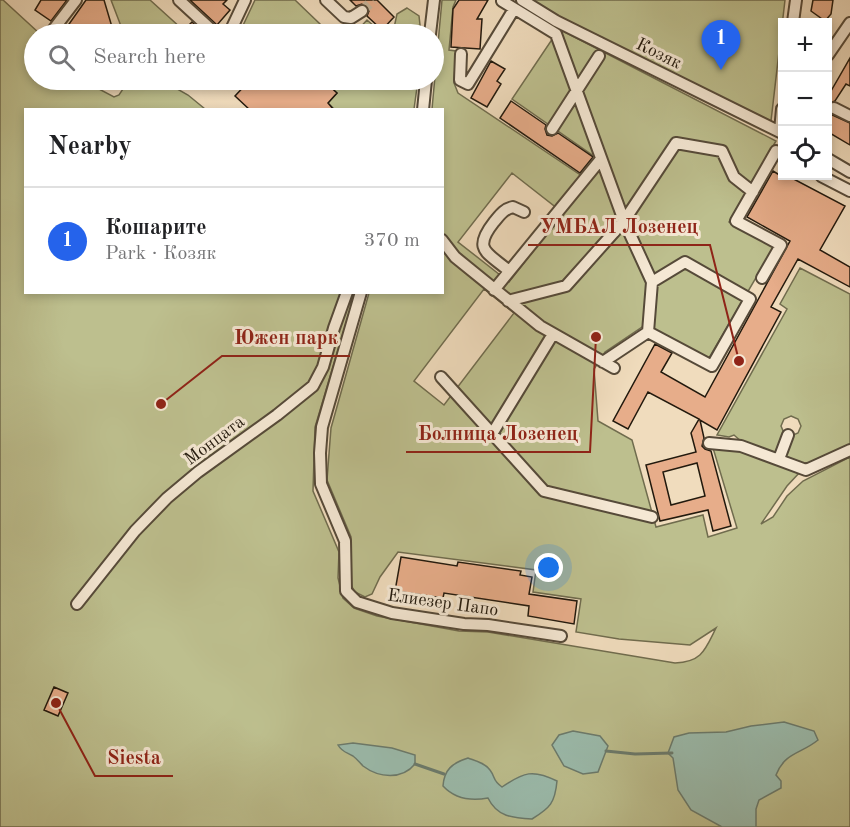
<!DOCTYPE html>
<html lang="en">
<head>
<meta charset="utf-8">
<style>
	:root { --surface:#fff; --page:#f2f2f2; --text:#202124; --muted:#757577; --line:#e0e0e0; --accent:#2563eb }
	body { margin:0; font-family:"Old Standard TT",serif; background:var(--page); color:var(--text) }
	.controls { position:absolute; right:18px; top:18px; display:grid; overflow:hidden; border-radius:0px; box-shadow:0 3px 9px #0003 }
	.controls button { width:54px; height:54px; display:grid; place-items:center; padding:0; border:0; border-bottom:2px solid var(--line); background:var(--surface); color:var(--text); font:30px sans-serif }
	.you { position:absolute; left:549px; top:568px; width:21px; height:21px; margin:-15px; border:4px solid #fff; border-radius:50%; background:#1a73e8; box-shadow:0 0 0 9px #1a73e833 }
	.badge { display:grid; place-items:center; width:39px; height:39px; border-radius:50%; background:var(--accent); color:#fff; font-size:20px; font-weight:700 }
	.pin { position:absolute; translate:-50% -50px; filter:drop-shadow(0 2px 3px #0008) }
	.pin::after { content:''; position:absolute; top:32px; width:21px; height:18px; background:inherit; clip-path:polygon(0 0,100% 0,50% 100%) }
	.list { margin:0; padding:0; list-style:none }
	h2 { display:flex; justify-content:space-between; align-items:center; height:78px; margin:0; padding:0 24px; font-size:26px }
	h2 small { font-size:20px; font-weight:400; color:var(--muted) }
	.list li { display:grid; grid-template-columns:39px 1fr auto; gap:18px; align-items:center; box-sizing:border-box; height:108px; padding:0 24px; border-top:2px solid var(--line) }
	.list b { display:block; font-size:22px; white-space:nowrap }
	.list p { margin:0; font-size:20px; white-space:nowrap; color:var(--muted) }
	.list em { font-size:20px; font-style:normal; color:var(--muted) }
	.icon { flex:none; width:33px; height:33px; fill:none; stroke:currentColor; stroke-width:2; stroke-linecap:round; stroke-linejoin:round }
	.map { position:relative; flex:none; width:850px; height:827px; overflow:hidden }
	.search { position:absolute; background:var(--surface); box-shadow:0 3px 9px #0003; left:24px; top:24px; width:420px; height:66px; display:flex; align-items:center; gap:15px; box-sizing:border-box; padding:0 21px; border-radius:33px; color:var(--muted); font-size:22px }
	.panel { position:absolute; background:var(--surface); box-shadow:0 3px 9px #0003; left:24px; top:108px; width:420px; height:186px; border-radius:0px }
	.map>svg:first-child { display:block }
	.green { fill:#bdbf8e; stroke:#706c4e; stroke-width:1.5; fill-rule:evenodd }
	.water { fill:#9bbcad; stroke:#6b7b6d; stroke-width:1.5 }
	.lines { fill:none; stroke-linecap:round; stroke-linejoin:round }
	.stream { stroke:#6b7b6d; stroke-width:3 }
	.building { fill:#e7ad8a; stroke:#22190d; stroke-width:1.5; fill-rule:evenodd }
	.minor-tunnel { stroke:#c7b59a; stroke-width:10; stroke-dasharray:10 5; stroke-linecap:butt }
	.minor-casing { stroke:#564a39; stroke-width:14 }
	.minor { stroke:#f5e8d4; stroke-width:10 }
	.labels { text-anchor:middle; stroke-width:6; stroke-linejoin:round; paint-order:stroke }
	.street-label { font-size:18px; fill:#22190d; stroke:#f5e8d4 }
	.leader { fill:none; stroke:#8f2418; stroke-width:2 }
	.callout-dot { fill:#8f2418; stroke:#f5e8d4; stroke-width:2 }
	.callout-label { font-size:20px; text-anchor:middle; font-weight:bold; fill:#8f2418; stroke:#f5e8d4; stroke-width:6; stroke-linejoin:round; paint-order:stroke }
</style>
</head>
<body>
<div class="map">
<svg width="850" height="827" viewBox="0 0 850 827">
	<rect width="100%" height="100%" fill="#f0dcbd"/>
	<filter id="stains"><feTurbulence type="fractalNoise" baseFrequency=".00333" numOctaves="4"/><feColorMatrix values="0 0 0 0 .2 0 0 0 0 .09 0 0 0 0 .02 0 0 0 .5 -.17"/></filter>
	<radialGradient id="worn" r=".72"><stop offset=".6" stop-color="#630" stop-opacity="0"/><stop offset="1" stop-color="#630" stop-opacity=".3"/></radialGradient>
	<path class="green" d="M0 0H3L39 33 34 34 31 48 34 51V80H82L114 97 119 95 129 80H176L172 86 188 95 205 109 26 110V292L355 293 315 427 313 491 339 552 338 578 343 598 354 608 377 616 459 631 488 632 675 663C702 662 705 650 716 628L690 645 619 639 576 632 581 599 533 592 536 570 398 552 380 577 372 594 365 597 355 592 351 585V537L327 480 331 428 369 293 442 292V110L432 109 442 0H456L453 7 449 50 456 51 454 83 458 93 582 176 595 157 512 99 559 29 776 141 729 222 774 247 709 358 645 325 605 352 594 369 598 421 632 440 656 527 703 515 708 537 737 528 713 448 729 447 800 472 787 486 761 524 773 517 787 496 803 481 850 457V827H0ZM512 173 563 213 509 282 458 242ZM484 289 514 313 444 405 414 381Z
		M111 0H150L182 29 176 34H124Z
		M255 0H295L320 24 309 34H239Z
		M531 0H785L771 121 559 19Z
		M407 8 419 16 421 34H389L394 28 397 14Z
		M367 20 383 34H354Z
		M323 80H418L414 109H334L328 103 337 93Z
		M800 268 850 294V444L806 467 742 442 734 435 729 437 717 435 787 309 780 304ZM791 416 798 419 801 426 798 433 791 436 784 433 781 426 784 419Z"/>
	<path class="water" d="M784 722 814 731 818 740C801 754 785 752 776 775L781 781V788L759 800 756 809V827H722L691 810 678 790 673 758 668 753 674 737 689 733 726 732 751 726Z
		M573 731 600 736 608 746 598 772 583 774 564 766 552 745 559 735Z
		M353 743 392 748 415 755V764C402 780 379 778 363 766 360 763 357 759 353 756 346 752 342 752 338 745Z
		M468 758C476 761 485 763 490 770 496 778 492 780 502 787 524 772 533 769 557 781 555 803 550 808 532 819 513 818 497 817 488 798 472 801 455 799 443 786 444 770 452 763 468 758Z"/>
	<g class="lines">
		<path class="stream" d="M606 751 635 754 672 753
			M415 764 444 774"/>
	</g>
	<path class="building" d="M41 0H67L51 21 35 10Z
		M86 0H104L112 27 105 34H62Z
		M190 0H227L223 4 230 10 217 25Z
		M350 0H377L394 17 382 30 367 16 369 11 368 7 362 4 356 6Z
		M459 0H488L477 19H482L480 49 451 47 453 9Z
		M813 0H833L831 14 825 21 811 11Z
		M192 22 205 34H180Z
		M850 58V86L846 84 835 101 828 104V89L831 91Z
		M491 61 505 69 497 81 501 84 487 107 471 98Z
		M250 80H253L258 84 262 80H323L337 93 328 103 334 110H250L235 96Z
		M511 101 546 125 545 129 547 135 552 136 558 133 593 157 580 173 500 118Z
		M828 113 850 123V145L828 132Z
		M773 171 781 176H788L845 206 820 250 850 267V287L798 259 771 307 781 312 717 430 700 420 704 438 702 446 705 449 711 451 731 526 713 531 708 510 660 521 646 465 696 452 691 433 699 419 648 392 628 429 613 421 655 344 672 353 661 372 705 397 790 241 747 217ZM697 463 705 496 671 505 663 472Z
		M401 557 457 566 458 562 521 571 520 575 532 577 529 594 577 601 574 624 528 616 529 606 444 593 443 598 395 591Z
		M54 687 68 693 58 716 44 710Z"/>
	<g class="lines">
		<path class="minor-tunnel" d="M362 11 373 0"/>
		<g class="minor-casing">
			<path id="minor" d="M179 0 216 34
				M326 0 344 17 351 18 362 11
				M522 0 556 21 782 133
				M502 1 556 34 624 221 652 282
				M793 22 796 0
				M50 34 76 0
				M229 34 245 0
				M430 34 434 0
				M461 54 460 80 468 84 514 9
				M828 55 850 23
				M233 80 234 83
				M834 108 850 116
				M423 110 426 80
				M552 129 599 56
				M780 131 782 109
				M828 159 850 172
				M821 176 850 191
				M442 240 455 257 540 326 614 368
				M509 271C487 252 472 250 494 222 500 215 504 209 513 207L524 212
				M762 278 781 245 736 221 776 151 782 154
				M494 290 601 159
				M361 292 322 427 320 453 321 484 345 541 346 591 357 602 392 613 464 624 488 625 561 636
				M508 301 566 286 624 221 676 143 722 151 734 177 753 192
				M603 362 648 332 712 366 750 299 685 262 652 282 648 332
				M441 377 544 491 652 517
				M492 434 553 334
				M709 443 741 446 806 470 850 450
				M779 459 788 435
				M77 604 135 531 167 498 198 472 277 415 313 386 323 367 334 328 347 292"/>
		</g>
		<use href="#minor" class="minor"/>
	</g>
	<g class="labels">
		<g class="street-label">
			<text transform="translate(659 53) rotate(26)" y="6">Козяк</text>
			<text transform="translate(214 440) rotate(-37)" y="6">Монцата</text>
			<text transform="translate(443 602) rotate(8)" y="6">Елиезер Папо</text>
		</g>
	</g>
	<path class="leader" d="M739 361L710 245H528M161 404L222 356H350M596 337L590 452H406M56 703L95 776H173"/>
	<g class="callout-dot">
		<circle cx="739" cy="361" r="6"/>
		<circle cx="161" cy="404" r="6"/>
		<circle cx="596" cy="337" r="6"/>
		<circle cx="56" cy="703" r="6"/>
	</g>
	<g class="callout-label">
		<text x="619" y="233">УМБАЛ Лозенец</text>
		<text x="286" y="344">Южен парк</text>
		<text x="498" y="440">Болница Лозенец</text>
		<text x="134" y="764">Siesta</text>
	</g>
	<rect width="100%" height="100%" filter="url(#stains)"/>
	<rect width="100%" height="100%" fill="url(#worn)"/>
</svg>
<div class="controls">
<button>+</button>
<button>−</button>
<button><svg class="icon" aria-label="locate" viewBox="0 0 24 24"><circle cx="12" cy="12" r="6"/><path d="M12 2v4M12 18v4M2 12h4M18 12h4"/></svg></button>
</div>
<div class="you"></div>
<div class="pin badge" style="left:721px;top:70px">1</div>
<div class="search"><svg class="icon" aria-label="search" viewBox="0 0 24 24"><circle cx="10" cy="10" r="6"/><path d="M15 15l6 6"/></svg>Search here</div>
<section class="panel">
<h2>Nearby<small></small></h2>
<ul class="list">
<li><span class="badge">1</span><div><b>Кошарите</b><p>Park · Козяк</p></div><em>370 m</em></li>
</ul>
</section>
</div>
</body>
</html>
